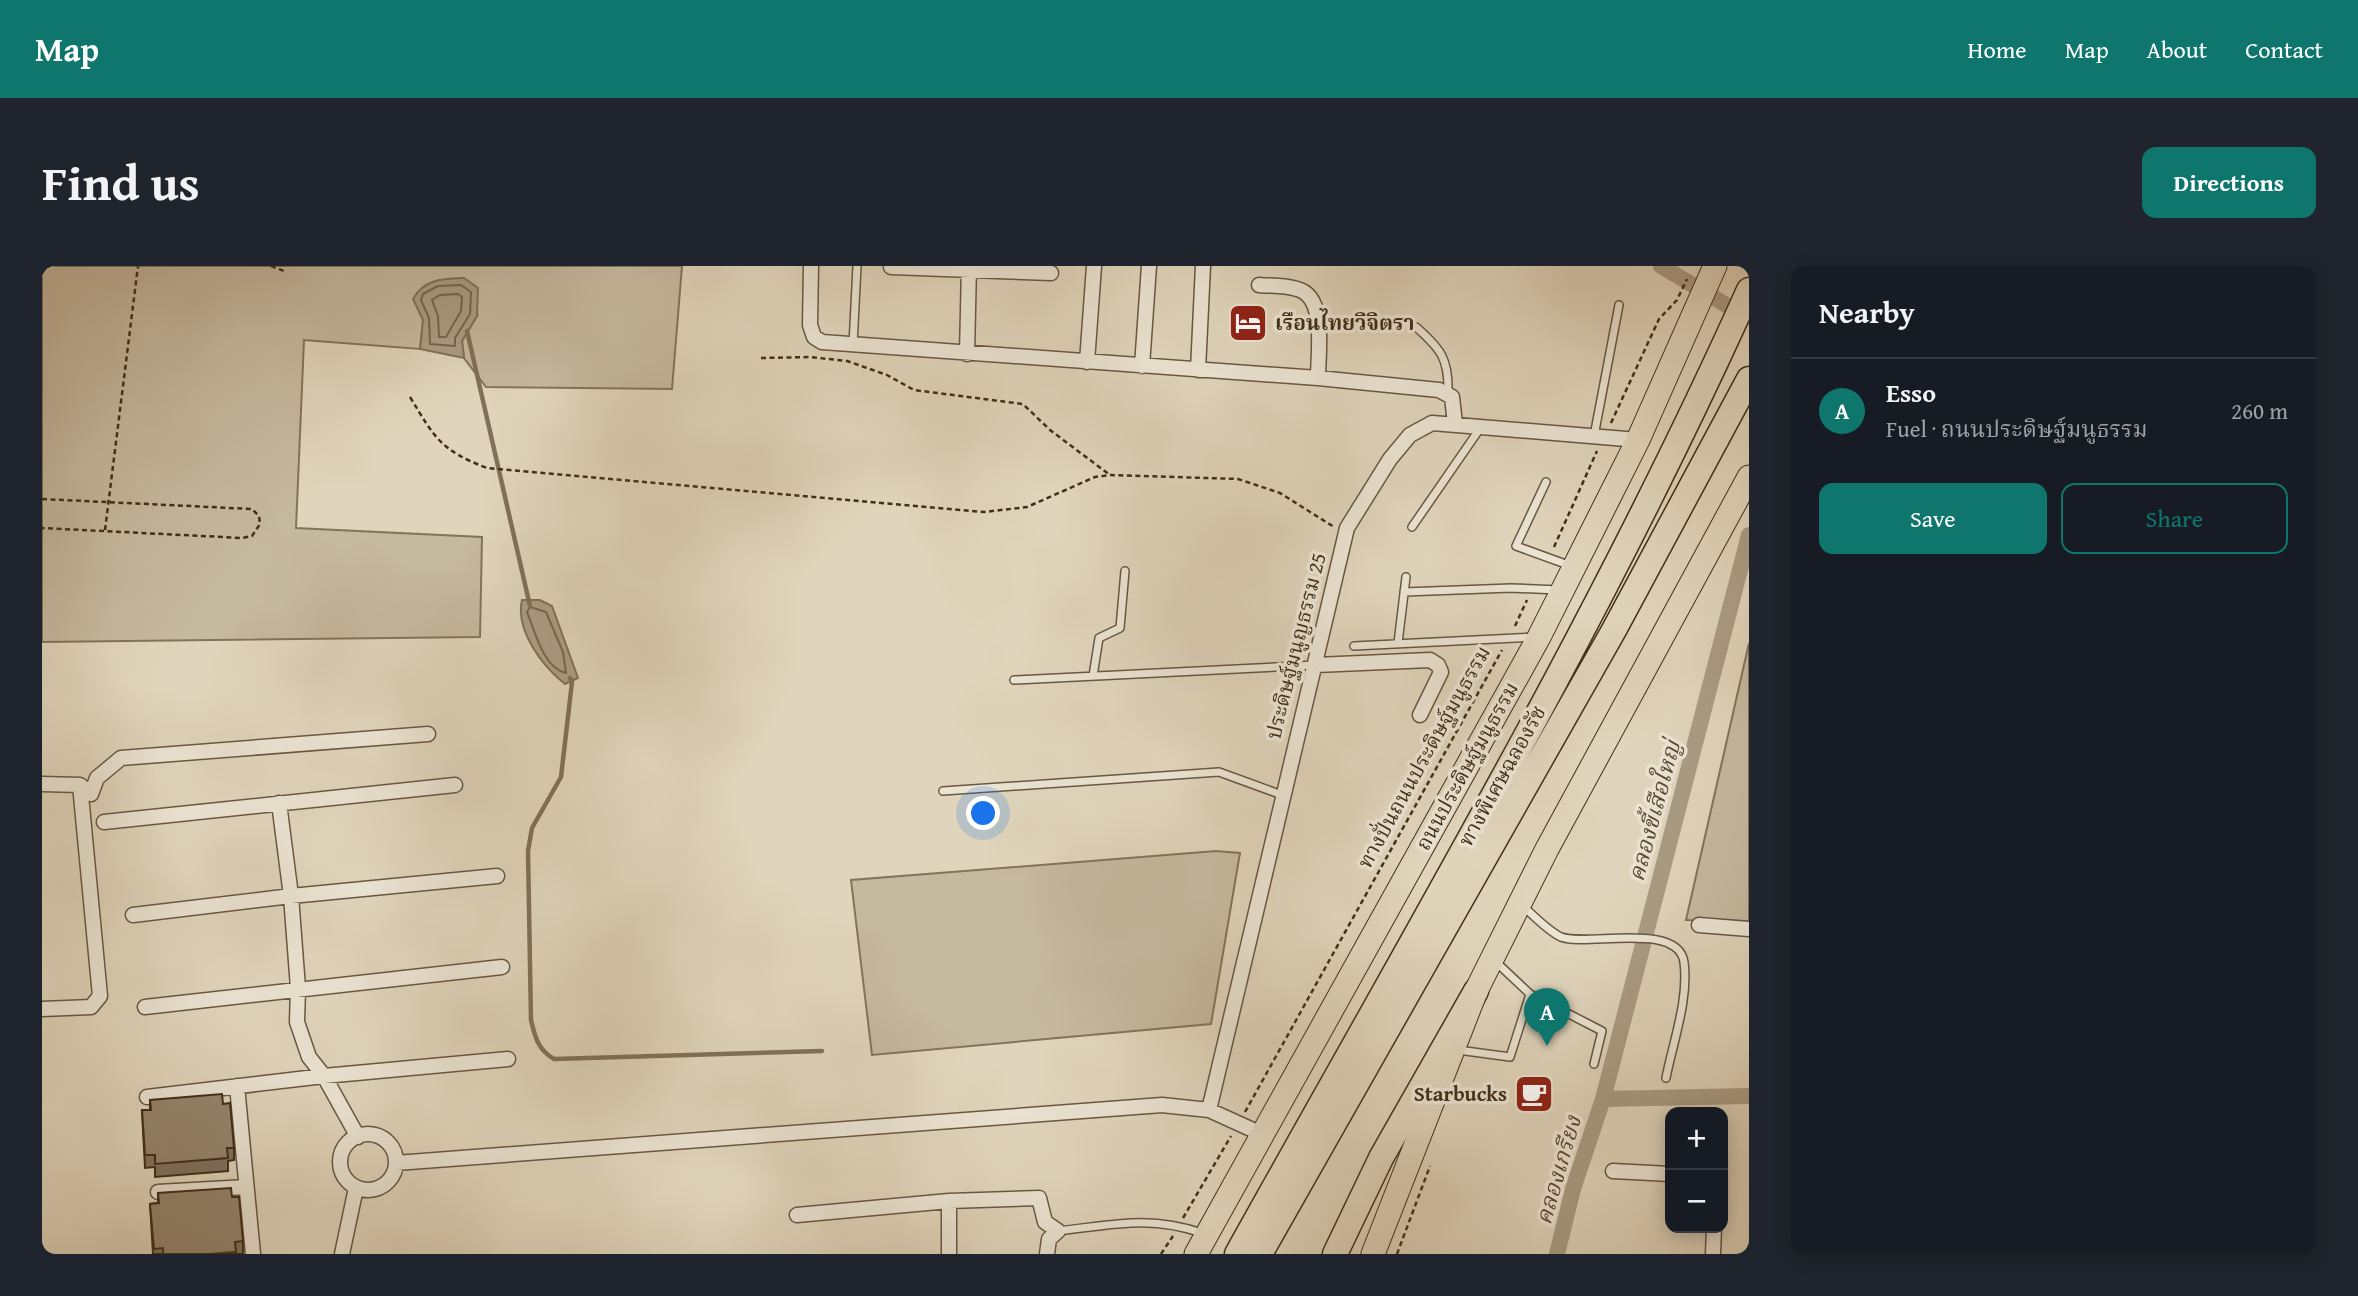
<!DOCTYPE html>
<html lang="en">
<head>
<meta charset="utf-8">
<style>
	:root { --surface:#171b24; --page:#20242c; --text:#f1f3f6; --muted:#9ea1a6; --line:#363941; --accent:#0f766e }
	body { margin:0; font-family:"Gentium Book Plus","Noto Serif Thai",serif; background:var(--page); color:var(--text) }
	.controls { position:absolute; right:21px; bottom:21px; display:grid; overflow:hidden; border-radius:14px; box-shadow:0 4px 18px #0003 }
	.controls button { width:63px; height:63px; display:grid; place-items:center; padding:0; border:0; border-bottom:2px solid var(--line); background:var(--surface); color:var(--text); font:35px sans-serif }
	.you { position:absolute; left:942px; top:548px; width:24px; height:24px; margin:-18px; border:5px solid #fff; border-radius:50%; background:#1a73e8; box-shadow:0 0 0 10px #1a73e833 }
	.badge { display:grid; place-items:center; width:46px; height:46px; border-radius:50%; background:var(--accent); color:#fff; font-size:23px; font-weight:700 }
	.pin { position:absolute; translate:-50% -58px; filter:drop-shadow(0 2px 4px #0008) }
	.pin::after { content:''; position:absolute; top:37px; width:24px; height:21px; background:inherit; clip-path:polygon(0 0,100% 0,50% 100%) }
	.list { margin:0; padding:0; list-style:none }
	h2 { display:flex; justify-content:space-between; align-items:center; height:91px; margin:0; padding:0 28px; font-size:30px }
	h2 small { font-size:23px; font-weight:400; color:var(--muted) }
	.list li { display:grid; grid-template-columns:46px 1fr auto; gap:21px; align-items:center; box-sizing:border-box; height:105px; padding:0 28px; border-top:2px solid var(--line) }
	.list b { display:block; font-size:26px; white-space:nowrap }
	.list p { margin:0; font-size:23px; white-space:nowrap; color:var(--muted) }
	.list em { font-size:23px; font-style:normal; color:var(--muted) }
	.actions { display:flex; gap:14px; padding:21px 28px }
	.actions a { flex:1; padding:16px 0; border:2px solid var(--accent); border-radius:14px; text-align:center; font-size:24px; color:var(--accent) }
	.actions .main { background:var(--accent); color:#fff }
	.map { position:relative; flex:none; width:1707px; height:988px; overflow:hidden; border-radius:14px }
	header { display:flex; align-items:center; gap:42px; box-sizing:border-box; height:98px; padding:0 35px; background:var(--accent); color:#fff }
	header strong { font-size:33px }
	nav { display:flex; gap:38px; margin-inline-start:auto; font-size:24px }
	.intro { display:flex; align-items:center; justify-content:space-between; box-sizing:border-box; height:168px; padding:0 42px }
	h1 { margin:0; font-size:49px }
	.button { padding:18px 32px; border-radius:14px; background:var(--accent); color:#fff; font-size:24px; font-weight:700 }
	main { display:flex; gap:42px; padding:0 42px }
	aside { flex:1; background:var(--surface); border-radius:14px; box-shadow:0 4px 18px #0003 }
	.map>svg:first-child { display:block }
	.green { fill:#c5b9a0; stroke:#83745c; stroke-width:2 }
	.water { fill:#aa9d85; stroke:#80715a; stroke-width:2 }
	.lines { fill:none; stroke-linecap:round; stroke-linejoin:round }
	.shore { stroke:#76664f; stroke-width:2 }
	.stream { stroke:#80715a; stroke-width:4.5 }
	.canal { stroke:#aa9d85; stroke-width:16 }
	.lane-casing { stroke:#695842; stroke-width:10 }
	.street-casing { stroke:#695842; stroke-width:17 }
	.primary-casing { stroke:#412f19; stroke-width:25 }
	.highway-casing { stroke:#412f19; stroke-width:27 }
	.path { stroke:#412f19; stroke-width:2.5; stroke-dasharray:5 3.5; stroke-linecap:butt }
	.lane { stroke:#ebe4d3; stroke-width:7 }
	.street { stroke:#ebe4d3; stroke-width:14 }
	.primary { stroke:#e0d5bc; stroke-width:23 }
	.highway { stroke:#e0d5bc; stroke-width:24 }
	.wall { fill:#7f725f; stroke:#412f19; stroke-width:2 }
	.building { fill:#94856e; stroke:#412f19; stroke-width:2 }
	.labels { text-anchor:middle; stroke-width:7; stroke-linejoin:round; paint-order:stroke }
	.poi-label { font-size:21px; font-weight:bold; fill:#412f19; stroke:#ebe4d3; text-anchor:start }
	.street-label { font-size:21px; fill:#412f19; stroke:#ebe4d3 }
	.water-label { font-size:23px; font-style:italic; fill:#5b4a34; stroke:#ebe4d3 }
</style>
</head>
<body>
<header>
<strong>Map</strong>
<nav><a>Home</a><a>Map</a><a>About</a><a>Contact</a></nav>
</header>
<div class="intro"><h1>Find us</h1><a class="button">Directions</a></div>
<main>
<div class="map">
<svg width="1707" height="988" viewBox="0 0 1707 988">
	<rect width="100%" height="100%" fill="#e0d5bc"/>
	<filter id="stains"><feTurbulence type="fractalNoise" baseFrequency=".00286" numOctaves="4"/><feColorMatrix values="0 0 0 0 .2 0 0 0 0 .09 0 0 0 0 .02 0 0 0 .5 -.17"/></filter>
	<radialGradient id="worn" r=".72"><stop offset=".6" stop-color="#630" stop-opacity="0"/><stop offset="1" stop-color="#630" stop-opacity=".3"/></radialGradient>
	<path class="green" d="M0 0H640L630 123 444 121 422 92 420 75 435 50 381 54 378 83 262 74 254 262 440 271 438 371 0 376Z
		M1707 377V655L1644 654Z
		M1174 585 1198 587 1169 758 830 789 809 614Z"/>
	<path class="water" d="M422 12 436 22 435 50 420 75 422 92 378 83 381 54 371 33C382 13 400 13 422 12Z
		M480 334H498L510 340 536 412 523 418C500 400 473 364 480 334Z"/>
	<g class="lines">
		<path class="shore" d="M419 19 429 26 428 48 413 72V80L388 78 387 52 379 34 381 28 396 20Z
			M416 28 420 31 419 45 404 71H397L396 50 390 34 398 29Z
			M488 341 504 346 521 386 524 407C501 402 493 365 485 346Z"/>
		<path class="stream" d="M425 65 488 340
			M528 412 530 416 519 511 490 562 486 585 489 754C493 771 496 784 512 793L780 785"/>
		<path class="canal" d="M1619 0 1704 51
			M1561 833 1707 830
			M1515 988 1531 923 1561 833 1707 269"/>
		<g class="lane-casing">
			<path id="lane" d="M1374 61C1399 83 1407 93 1406 127
				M811 79 815 0
				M1552 170 1577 39
				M1504 216 1474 280 1529 300
				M1370 261 1439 161
				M1362 326 1469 322 1517 324
				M1356 377 1364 311
				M1312 380 1492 371
				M1051 410 1057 372 1078 362 1083 305
				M972 414 1274 399
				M901 525 1177 506 1240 529
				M1481 640C1492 650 1506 665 1519 671 1544 681 1636 655 1642 696 1647 733 1631 776 1624 812
				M1454 696 1488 728 1560 765 1552 798
				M1416 784 1468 791 1488 728
				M1016 965C1071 959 1106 949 1160 967"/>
		</g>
		<g class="street-casing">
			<path id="street" d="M769 0 768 59 772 71 780 76 1276 112 1397 124 1410 131 1413 158
				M849 1 1009 7
				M1217 19C1229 20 1243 19 1255 23 1285 30 1276 86 1276 112
				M925 88 927 0
				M1045 96 1052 0
				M1100 100 1107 0
				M1156 104 1161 0
				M1274 399 1388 394 1396 399 1399 406 1378 449
				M0 518 38 519 49 528 55 512 79 492 386 468
				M237 537 249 630 256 722 255 756 267 791 282 810 316 871
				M62 556 413 519
				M91 649 249 630 455 610
				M1657 659 1707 663
				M103 741 460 701
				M0 743 49 741 58 730 38 519
				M195 820 211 988
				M105 831 282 810 466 793
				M1167 844 1305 262 1348 193 1368 169 1390 157 1596 174
				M298 896a28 28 0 1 1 56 0a28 28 0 1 1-56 0Z
				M354 897 1120 839 1167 844 1222 869
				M1571 905 1628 908
				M116 926 204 921
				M755 949 907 935
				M300 988 314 922
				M907 988V935L997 932 1003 956 1016 965 1007 973 1005 988
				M1671 988 1672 962"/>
		</g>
		<g class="primary-casing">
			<path id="primary" d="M1154 988 1497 371 1596 174 1673 0
				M1331 988 1434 725 1505 583 1707 211"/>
		</g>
		<g class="highway-casing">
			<path id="highway" d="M1195 988C1372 670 1558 356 1707 24
				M1218 988 1572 364 1707 113
				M1293 988 1339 892 1434 725"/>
		</g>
		<path class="path" d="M229 0 242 5
			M719 92 768 91 805 95 845 109 872 124 981 138 1008 164 1068 209
			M368 131C393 172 398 184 445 202L942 246 985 241 1053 211 1068 209 1196 213 1238 227 1292 261
			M1569 157 1617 53 1635 34 1645 13
			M0 233 210 243 217 250 218 258 210 270 200 272 0 262
			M63 264 96 0
			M1512 281 1555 185
			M1473 360 1485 334
			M1203 846 1460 384
			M1141 952 1189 870
			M1119 988 1131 970
			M1355 988 1388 900"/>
		<use href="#lane" class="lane"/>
		<use href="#street" class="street"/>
		<use href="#primary" class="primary"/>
		<use href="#highway" class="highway"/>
	</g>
	<path class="wall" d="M108 834 181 838 192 882V894L186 895V905L113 911V901L103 902 100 844H108Z
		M116 927 190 931 201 975V988H111L108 938 116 937Z"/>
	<path class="building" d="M180 828 181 838 188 837 192 882H185L186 892 113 898V889H103L100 844H109L108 834Z
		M189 922 190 931H197L201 975 193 976 194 986 168 988H121V982L112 983 108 938 117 937 116 927Z"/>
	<defs>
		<g id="hotel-square" transform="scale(2.0125)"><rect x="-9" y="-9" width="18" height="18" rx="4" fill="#8f2418" stroke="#ebe4d3"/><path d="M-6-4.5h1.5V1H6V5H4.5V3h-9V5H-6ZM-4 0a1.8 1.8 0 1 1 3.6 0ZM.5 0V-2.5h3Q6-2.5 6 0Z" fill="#fff"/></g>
		<g id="cafe-square" transform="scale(2.0125)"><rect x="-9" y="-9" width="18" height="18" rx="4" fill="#8f2418" stroke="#ebe4d3"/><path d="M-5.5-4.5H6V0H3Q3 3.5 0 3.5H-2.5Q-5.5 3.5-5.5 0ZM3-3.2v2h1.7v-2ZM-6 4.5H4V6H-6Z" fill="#fff"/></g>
	</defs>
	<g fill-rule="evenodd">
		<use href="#hotel-square" x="1206" y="57"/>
		<use href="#cafe-square" x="1492" y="828"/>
	</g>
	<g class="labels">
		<g class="poi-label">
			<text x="1233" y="64">เรือนไทยวิจิตรา</text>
			<text x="1465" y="835" text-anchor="end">Starbucks</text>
		</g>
		<g class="street-label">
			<text transform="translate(1254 380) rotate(-76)" y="7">ประดิษฐ์มนูญธรรม 25</text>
			<text transform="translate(1382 491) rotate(-61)" y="7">ทางปั่นถนนประดิษฐ์มนูธรรม</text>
			<text transform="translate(1425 500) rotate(-61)" y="7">ถนนประดิษฐ์มนูธรรม</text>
			<text transform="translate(1460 510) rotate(-61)" y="7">ทางพิเศษฉลองรัช</text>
		</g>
		<g class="water-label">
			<text transform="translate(1612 545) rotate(-75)" y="8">คลองขี้เสือใหญ่</text>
			<text transform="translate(1516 904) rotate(-74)" y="8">คลองเกรียง</text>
		</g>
	</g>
	<rect width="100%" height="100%" filter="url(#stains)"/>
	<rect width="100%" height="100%" fill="url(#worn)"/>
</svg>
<div class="controls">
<button>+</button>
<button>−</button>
</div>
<div class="you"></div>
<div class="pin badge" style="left:1505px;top:780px">A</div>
</div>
<aside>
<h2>Nearby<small></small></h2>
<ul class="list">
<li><span class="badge">A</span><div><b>Esso</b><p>Fuel · ถนนประดิษฐ์มนูธรรม</p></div><em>260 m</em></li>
</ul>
<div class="actions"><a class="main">Save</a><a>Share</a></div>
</aside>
</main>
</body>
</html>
